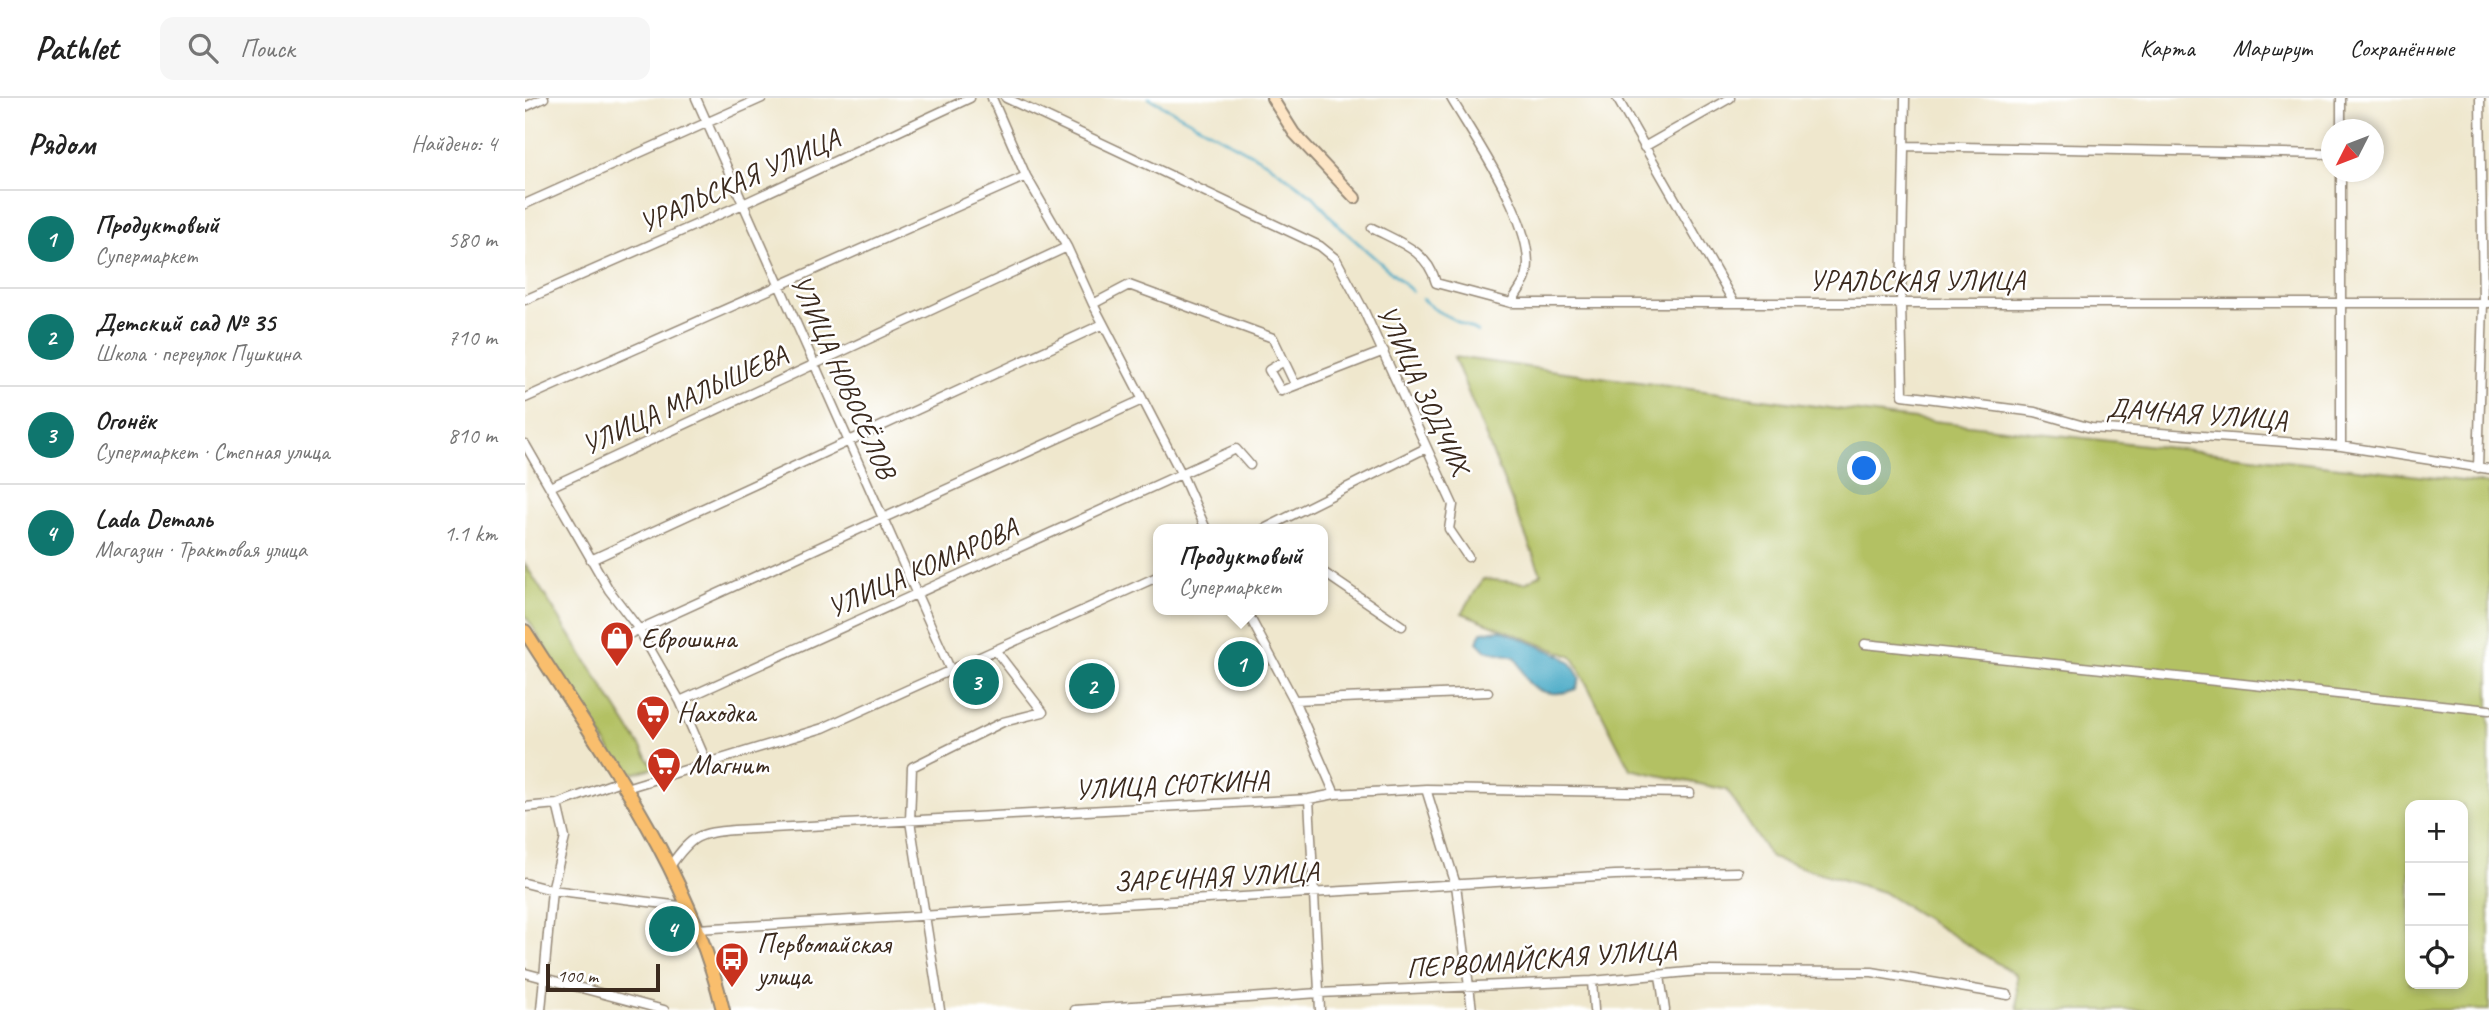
<!DOCTYPE html>
<html lang="ru">
<head>
<meta charset="utf-8">
<style>
	:root { --surface:#fff; --page:#f6f6f6; --text:#222; --muted:#767676; --line:#e0e0e0; --accent:#0f766e }
	body { margin:0; font-family:Caveat,sans-serif; background:var(--page); color:var(--text) }
	.controls { position:absolute; right:21px; bottom:21px; display:grid; overflow:hidden; border-radius:14px; box-shadow:0 4px 10px #0003 }
	.controls button { width:63px; height:63px; display:grid; place-items:center; padding:0; border:0; border-bottom:2px solid var(--line); background:var(--surface); color:var(--text); font:35px sans-serif }
	.compass { position:absolute; left:1796px; top:21px; width:63px; height:63px; border-radius:50%; background:var(--surface); box-shadow:0 4px 10px #0003; rotate:228deg }
	.scale { position:absolute; left:21px; bottom:18px; width:114px; box-sizing:border-box; padding-left:7px; border:4px solid #3b2a1e; border-top:0; font-size:19px; line-height:24px; white-space:nowrap; color:#3b2a1e; -webkit-text-stroke:5px #fff; paint-order:stroke }
	.you { position:absolute; left:1340px; top:371px; width:24px; height:24px; margin:-18px; border:5px solid #fff; border-radius:50%; background:#1a73e8; box-shadow:0 0 0 10px #1a73e833 }
	.badge { display:grid; place-items:center; width:46px; height:46px; border-radius:50%; background:var(--accent); color:#fff; font-size:23px; font-weight:700 }
	.pin { position:absolute; translate:-50% -50%; border:4px solid #fff; box-shadow:0 2px 7px #0006 }
	.popup { position:absolute; left:628px; top:426px; width:175px; height:91px; box-sizing:border-box; display:grid; place-content:center; border-radius:14px; background:var(--surface); filter:drop-shadow(0 2px 5px #0005); font-size:23px; white-space:nowrap; color:var(--muted) }
	.popup b { font-size:26px; color:var(--text) }
	.popup::after { content:''; position:absolute; left:50%; top:100%; margin-left:-14px; border:14px solid transparent; border-top-color:var(--surface) }
	.list { margin:0; padding:0; list-style:none }
	h2 { display:flex; justify-content:space-between; align-items:center; height:91px; margin:0; padding:0 28px; font-size:30px }
	h2 small { font-size:23px; font-weight:400; color:var(--muted) }
	.list li { display:grid; grid-template-columns:46px 1fr auto; gap:21px; align-items:center; box-sizing:border-box; height:98px; padding:0 28px; border-top:2px solid var(--line) }
	.list b { display:block; font-size:26px; white-space:nowrap }
	.list p { margin:0; font-size:23px; white-space:nowrap; color:var(--muted) }
	.list em { font-size:23px; font-style:normal; color:var(--muted) }
	.icon { flex:none; width:38px; height:38px; fill:none; stroke:currentColor; stroke-width:2; stroke-linecap:round; stroke-linejoin:round }
	.map { position:relative; flex:none; width:1964px; height:912px; overflow:hidden }
	header { display:flex; align-items:center; gap:42px; box-sizing:border-box; height:98px; padding:0 35px; background:var(--surface); border-bottom:2px solid var(--line) }
	header strong { font-size:33px }
	nav { display:flex; gap:38px; margin-inline-start:auto; font-size:24px }
	.search { width:490px; height:63px; background:var(--page); display:flex; align-items:center; gap:18px; box-sizing:border-box; padding:0 24px; border-radius:14px; color:var(--muted); font-size:26px }
	main { display:flex }
	aside { flex:1; background:var(--surface) }
	.map>svg:first-child { display:block }
	.green { fill:#b3c163; stroke:#777640; stroke-width:2; fill-rule:evenodd }
	.water { fill:#45a8c5; stroke:#406972; stroke-width:2 }
	.lines { fill:none; stroke-linecap:round; stroke-linejoin:round }
	.stream { stroke:#45a8c5; stroke-width:2.5 }
	.street-casing { stroke:#958876; stroke-width:11 }
	.secondary-casing { stroke:#958876; stroke-width:14 }
	.primary-casing { stroke:#958876; stroke-width:16 }
	.street { stroke:#fff; stroke-width:8 }
	.secondary { stroke:#fde5c5; stroke-width:10 }
	.primary { stroke:#f9be6d; stroke-width:12 }
	.labels { text-anchor:middle; stroke-width:5; stroke-linejoin:round; paint-order:stroke }
	.street-label { font-size:28px; fill:#3b2a1e; stroke:#fff }
	.poi-label { font-size:28px; fill:#3b2a1e; stroke:#fff; text-anchor:start }
</style>
</head>
<body>
<header>
<strong>Pathlet</strong>
<div class="search"><svg class="icon" aria-label="search" viewBox="0 0 24 24"><circle cx="10" cy="10" r="6"/><path d="M15 15l6 6"/></svg>Поиск</div>
<nav><a>Карта</a><a>Маршрут</a><a>Сохранённые</a></nav>
</header>
<main>
<aside>
<h2>Рядом<small>Найдено: 4</small></h2>
<ul class="list">
<li><span class="badge">1</span><div><b>Продуктовый</b><p>Супермаркет</p></div><em>580 m</em></li>
<li><span class="badge">2</span><div><b>Детский сад № 35</b><p>Школа · переулок Пушкина</p></div><em>710 m</em></li>
<li><span class="badge">3</span><div><b>Огонёк</b><p>Супермаркет · Степная улица</p></div><em>810 m</em></li>
<li><span class="badge">4</span><div><b>Lada Dеталь</b><p>Магазин · Трактовая улица</p></div><em>1.1 km</em></li>
</ul>
</aside>
<div class="map">
<svg width="1964" height="912" viewBox="0 0 1964 912">
	<rect width="100%" height="100%" fill="#fff"/>
	<filter id="ink" filterUnits="userSpaceOnUse"><feTurbulence type="fractalNoise" baseFrequency=".0143" numOctaves="2"/><feDisplacementMap in="SourceGraphic" scale="14" xChannelSelector="R" yChannelSelector="G"/><feConvolveMatrix kernelMatrix="1 2 1 2 8 2 1 2 1" color-interpolation-filters="sRGB"/></filter>
	<filter id="wash" filterUnits="userSpaceOnUse"><feTurbulence type="fractalNoise" baseFrequency=".00686" numOctaves="4" result="noise"/><feDisplacementMap in="SourceGraphic" scale="28" xChannelSelector="R" yChannelSelector="G"/><feGaussianBlur stdDeviation="1.57" result="paint"/><feColorMatrix in="noise" values="0 0 0 0 0 0 0 0 0 0 0 0 0 0 0 0 0 1.4 0 .05"/><feComposite in="paint" operator="in"/></filter>
	<g filter="url(#wash)">
		<rect width="100%" height="100%" fill="#efe7cd"/>
		<path class="green" d="M929 259 1364 318 1964 386V912H1493L1491 877 1358 794 1246 760 1202 692 1105 671 1048 559 937 515 958 481 1000 485 1016 476ZM1885 707H1938V886H1885Z
			M0 466 129 670 110 675 99 674 0 517Z"/>
		<path class="water" d="M976 532 1035 557 1046 565 1055 580 1051 591C1036 597 1015 598 1003 584 998 577 995 566 990 559L960 552 952 544 957 534Z"/>
		<g class="lines">
			<path class="stream" d="M624 0 741 64 789 99 814 128 887 193
				M897 201 912 213 953 234"/>
		</g>
	</g>
	<g filter="url(#ink)">
		<g class="lines">
			<g class="street-casing">
				<path id="street" d="M171 0 426 573
					M467 0 501 78 542 149 568 206 657 377 681 431
					M481 0 795 148 811 161 839 213 928 407 924 431 943 459
					M926 0C949 40 1018 137 1000 182 996 190 990 198 986 205
					M1092 0 1208 203
					M1380 0 1376 205 1378 297 1510 314 1566 330 1816 348 1964 371
					M0 9 19 0
					M1816 32V0
					M1380 48 1806 56
					M1119 49 1205 0
					M0 106 237 0
					M847 130C874 144 903 153 911 185L986 205H1964
					M0 202 218 106 445 0
					M568 206 604 187 748 240 770 286
					M759 263 744 272 756 293 859 253
					M0 300 501 78
					M0 346 84 492 113 530 155 603 182 665
					M1816 348V74
					M1953 370 1958 205 1955 0
					M25 389 542 149
					M739 431 901 350
					M66 462 578 226
					M798 474 877 528
					M721 512 769 602 810 696
					M89 543 617 302
					M1340 546 1964 612
					M769 602 963 594
					M155 603 711 351 725 367
					M101 690 298 630 634 478
					M901 691 931 787 947 912
					M784 701 795 912
					M0 709 32 706 95 683
					M146 767C167 737 174 735 209 732L784 701 810 696 901 691 1165 695
					M0 785 27 792 164 809
					M172 831 1090 777 1213 774
					M0 875 139 912
					M1135 878 1140 912
					M1067 883 1069 912
					M16 912 27 792 40 740 32 706
					M415 912 385 723 387 669 478 624 518 614 471 553
					M550 912 794 895 1067 883 1174 873 1347 874 1483 897"/>
			</g>
			<g class="secondary-casing">
				<path id="secondary" d="M747 0 769 35 830 100"/>
			</g>
			<g class="primary-casing">
				<path id="primary" d="M0 533C76 653 165 771 198 912"/>
			</g>
			<use href="#street" class="street"/>
			<use href="#secondary" class="secondary"/>
			<use href="#primary" class="primary"/>
		</g>
	</g>
	<defs>
		<g id="shop-pin" transform="scale(1.75)"><path d="M0 17L-7.5 6A9.5 9.5 0 1 1 7.5 6Z" fill="#c8321e" stroke="#fff"/><path d="M-5-2.5h2.3a2.7 3.5 0 0 1 5.4 0H5L5.5 6h-11ZM-1.5-2.5h3a1.5 2.3 0 0 0-3 0Z" fill="#fff"/></g>
		<g id="supermarket-pin" transform="scale(1.75)"><path d="M0 17L-7.5 6A9.5 9.5 0 1 1 7.5 6Z" fill="#c8321e" stroke="#fff"/><path d="M-6-5.5h2.5l.6 2H6L4.5 2H-2.5L-4.4-4H-6ZM-1.5 3.2a1.3 1.3 0 1 0 .1 0ZM3 3.2a1.3 1.3 0 1 0 .1 0Z" fill="#fff"/></g>
		<g id="bus-pin" transform="scale(1.75)"><path d="M0 17L-7.5 6A9.5 9.5 0 1 1 7.5 6Z" fill="#c8321e" stroke="#fff"/><path d="M-5-6H5V4H4V6H2V4H-2V6H-4V4H-5ZM-3.5-4V0h7V-4ZM-3.5 1.2v1.5H-2V1.2ZM2 1.2v1.5H3.5V1.2Z" fill="#fff"/></g>
	</defs>
	<g fill-rule="evenodd">
		<use href="#shop-pin" x="92" y="540"/>
		<use href="#supermarket-pin" x="128" y="614"/>
		<use href="#supermarket-pin" x="139" y="666"/>
		<use href="#bus-pin" x="207" y="861"/>
	</g>
	<g class="labels">
		<g class="street-label">
			<text transform="translate(214 82) rotate(-24)" y="10">УРАЛЬСКАЯ УЛИЦА</text>
			<text x="1392" y="192">УРАЛЬСКАЯ УЛИЦА</text>
			<text transform="translate(319 278) rotate(66)" y="10">УЛИЦА НОВОСЁЛОВ</text>
			<text transform="translate(899 291) rotate(65)" y="10">УЛИЦА ЗОДЧИХ</text>
			<text transform="translate(159 301) rotate(-25)" y="10">УЛИЦА МАЛЫШЕВА</text>
			<text transform="translate(1672 315) rotate(4)" y="10">ДАЧНАЯ УЛИЦА</text>
			<text transform="translate(397 469) rotate(-24)" y="10">УЛИЦА КОМАРОВА</text>
			<text transform="translate(647 686) rotate(-3)" y="10">УЛИЦА СЮТКИНА</text>
			<text transform="translate(691 778) rotate(-3)" y="10">ЗАРЕЧНАЯ УЛИЦА</text>
			<text transform="translate(1016 860) rotate(-4)" y="10">ПЕРВОМАЙСКАЯ УЛИЦА</text>
		</g>
		<g class="poi-label">
			<text x="116" y="550">Еврошина</text>
			<text x="152" y="624">Находка</text>
			<text x="164" y="676">Магнит</text>
			<text x="232" y="855">Первомайская<tspan x="232" dy="32">улица</tspan></text>
		</g>
	</g>
</svg>
<div class="controls">
<button>+</button>
<button>−</button>
<button><svg class="icon" aria-label="locate" viewBox="0 0 24 24"><circle cx="12" cy="12" r="6"/><path d="M12 2v4M12 18v4M2 12h4M18 12h4"/></svg></button>
</div>
<svg class="compass" viewBox="-18 -18 36 36"><path d="M0-13l5 13h-10z" fill="#e53935"/><path d="M0 13l5-13h-10z" fill="#767676"/></svg>
<div class="scale">100 m</div>
<div class="you"></div>
<div class="pin badge" style="left:716px;top:566px">1</div>
<div class="popup"><b>Продуктовый</b>Супермаркет</div>
<div class="pin badge" style="left:567px;top:588px">2</div>
<div class="pin badge" style="left:451px;top:584px">3</div>
<div class="pin badge" style="left:147px;top:831px">4</div>
</div>
</main>
</body>
</html>
